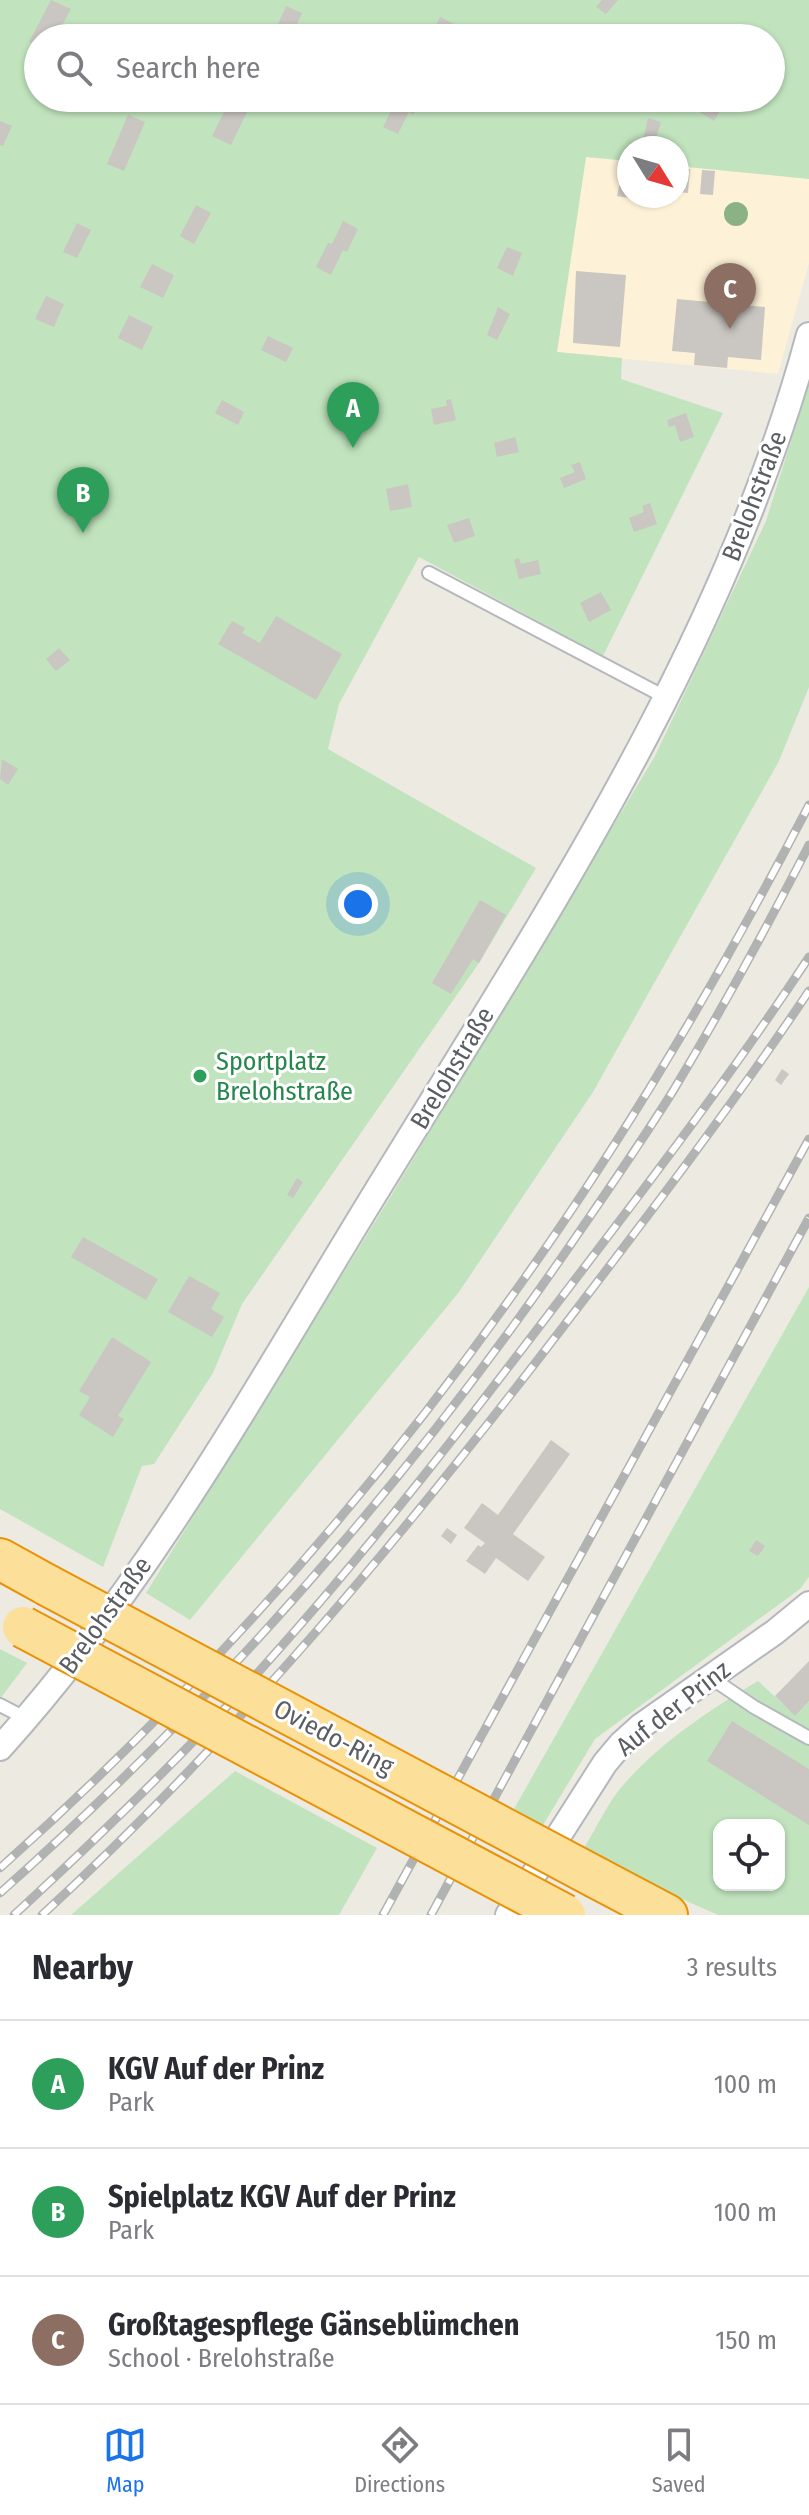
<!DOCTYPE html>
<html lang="en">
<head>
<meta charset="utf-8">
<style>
	:root { --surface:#fff; --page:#f7f7f7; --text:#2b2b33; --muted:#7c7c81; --line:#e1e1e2; --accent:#1a73e8 }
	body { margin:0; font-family:"Fira Sans Condensed",sans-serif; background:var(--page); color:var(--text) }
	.controls { position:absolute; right:24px; bottom:24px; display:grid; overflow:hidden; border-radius:16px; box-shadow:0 2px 6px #0004 }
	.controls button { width:72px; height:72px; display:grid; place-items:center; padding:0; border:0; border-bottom:2px solid var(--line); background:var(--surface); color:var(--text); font:40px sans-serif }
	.compass { position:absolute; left:617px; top:136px; width:72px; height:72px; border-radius:50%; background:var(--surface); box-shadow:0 2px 6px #0004; rotate:127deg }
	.you { position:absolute; left:358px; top:904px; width:28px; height:28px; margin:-20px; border:6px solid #fff; border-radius:50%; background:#1a73e8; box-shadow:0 0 0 12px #1a73e833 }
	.badge { display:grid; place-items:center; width:52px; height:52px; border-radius:50%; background:var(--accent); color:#fff; font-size:26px; font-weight:700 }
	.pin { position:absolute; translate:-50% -66px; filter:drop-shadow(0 2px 4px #0008) }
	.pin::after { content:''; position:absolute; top:42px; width:28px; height:24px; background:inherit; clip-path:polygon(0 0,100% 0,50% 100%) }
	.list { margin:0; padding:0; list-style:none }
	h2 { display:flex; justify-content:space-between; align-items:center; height:104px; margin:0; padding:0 32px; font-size:34px }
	h2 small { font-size:26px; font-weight:400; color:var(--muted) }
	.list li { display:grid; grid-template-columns:52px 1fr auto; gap:24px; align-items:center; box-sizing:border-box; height:128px; padding:0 32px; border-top:2px solid var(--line) }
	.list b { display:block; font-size:30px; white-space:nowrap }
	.list p { margin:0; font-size:26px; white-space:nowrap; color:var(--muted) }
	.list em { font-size:26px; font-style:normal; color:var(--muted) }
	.icon { flex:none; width:44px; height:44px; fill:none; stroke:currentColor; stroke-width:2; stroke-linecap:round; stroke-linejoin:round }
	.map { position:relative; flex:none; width:809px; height:1915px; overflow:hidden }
	.search { position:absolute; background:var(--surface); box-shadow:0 2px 6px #0004; left:24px; right:24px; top:24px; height:88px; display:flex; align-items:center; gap:20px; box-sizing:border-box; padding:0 28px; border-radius:44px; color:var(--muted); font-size:30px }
	.sheet { height:488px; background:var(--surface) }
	nav { display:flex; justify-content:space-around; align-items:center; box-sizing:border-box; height:112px; border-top:2px solid var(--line); background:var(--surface); font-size:22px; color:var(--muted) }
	nav a { display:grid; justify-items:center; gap:4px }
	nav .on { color:var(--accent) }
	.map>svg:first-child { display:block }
	.commercial { fill:#fdf1d7 }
	.green { fill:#c1e4be; fill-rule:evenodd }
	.building { fill:#cac6c1 }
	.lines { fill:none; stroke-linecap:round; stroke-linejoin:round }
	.service-casing { stroke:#b4b8bc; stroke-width:16 }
	.minor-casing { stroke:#b4b8bc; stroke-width:28 }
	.trunk-casing { stroke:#e99206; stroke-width:44 }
	.service { stroke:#fff; stroke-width:12 }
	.minor { stroke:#fff; stroke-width:24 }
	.trunk { stroke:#fce099; stroke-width:40 }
	.rail-casing { stroke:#b1b2b2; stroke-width:9 }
	.rail { stroke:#fff; stroke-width:6; stroke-dasharray:18; stroke-linecap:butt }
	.trunk-bridge-casing { stroke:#e99206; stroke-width:44; stroke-linecap:butt }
	.trunk-bridge { stroke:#fce099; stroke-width:40 }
	.tree { fill:#8ab284 }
	.leisure-dot { fill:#2e9e5b; stroke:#fff; stroke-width:3 }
	.labels { text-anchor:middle; stroke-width:6; stroke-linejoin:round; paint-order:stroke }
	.street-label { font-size:26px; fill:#5a5e62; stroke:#fff }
	.leisure-label { font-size:26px; fill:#27864d; stroke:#fff; text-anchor:start }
</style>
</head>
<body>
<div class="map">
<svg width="809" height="1915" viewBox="0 0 809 1915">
	<rect width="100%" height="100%" fill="#edeae2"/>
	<path class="commercial" d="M586 157 629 161V196H677V166L809 179V263L778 374 557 352Z"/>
	<path class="green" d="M0 0H809V179L677 166V148H629V161L586 157 557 352 622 358 621 379 723 413 603 656 419 557 339 704 328 749 536 868 479 963 242 1304 213 1373 154 1464 142 1466 103 1567 0 1509ZM38 38H771V98H38Z
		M809 383V687L779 761 593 1092 459 1292 190 1620 146 1593 391 1196 655 756 766 521Z
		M809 1287V1577L800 1589 595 1739 543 1825 514 1809Z
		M0 1649 27 1663 0 1699Z
		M758 1681 795 1715 809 1701V1915H718L671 1894 584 1848C597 1827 608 1802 624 1784 662 1741 710 1710 758 1681ZM719 1825H779V1885H719Z
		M235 1771 377 1848 339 1915H71Z"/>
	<path class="building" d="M51 0 71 9 55 38H38V48L29 42Z
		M602 0H618L606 14 596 7Z
		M286 6 302 13 290 38H272Z
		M440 17 462 28 457 38H446L433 31Z
		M172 24 189 34 187 38H164Z
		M563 28 573 35 570 38H556Z
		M231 98H254L231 145 212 136Z
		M403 98H421L413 115 409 112 398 134 383 127 394 105 398 107Z
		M494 98H514L508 107Z
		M711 98H728L714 121 698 111 701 107 705 110Z
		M128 115 145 122 124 171 107 164Z
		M648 118 661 122 653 148 642 145Z
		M0 121 12 126 3 146 0 145Z
		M678 168 690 169 688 193 677 192Z
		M702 170 715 171 713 195 700 194Z
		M621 177 629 179V196H649L647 201 617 196Z
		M196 205 211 213 194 244 180 236Z
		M343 221 358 229 347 252 343 250 331 275 316 267 328 243 332 244Z
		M77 223 91 230 77 258 63 252Z
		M507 247 522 253 513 276 497 268Z
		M152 264 174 275 163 298 140 287Z
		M576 271 626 275 620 347 573 343Z
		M46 296 64 304 54 327 35 319Z
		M710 296 733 298V304L765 307 761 360 728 357 727 368 694 365 695 353 672 351 677 299 709 302Z
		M498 307 510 314 497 340 487 335Z
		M129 315 153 327 142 350 118 338Z
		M268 336 293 348 286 362 261 350Z
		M451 399 456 420 434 425 431 409 447 406 446 400Z
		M222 400 244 412 238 425 215 413Z
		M686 413 694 437 680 442 675 425 669 427 667 420Z
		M515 437 519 452 497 457 494 443Z
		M580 462 586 479 564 488 560 478 575 472 571 465Z
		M408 484 412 507 390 511 386 489Z
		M650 503 657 524 634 532 629 518 644 512 642 506Z
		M469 518 475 536 454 543 447 525Z
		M519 558 521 564 538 560 541 574 519 579 514 560Z
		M601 592 611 610 589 622 580 603Z
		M276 616 342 654 316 700 218 644 232 621 245 628 242 633 260 643Z
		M59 648 70 660 56 671 46 659Z
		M2 759 18 769 8 785 0 779Z
		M480 900 506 915 479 963 473 959 451 994 432 983Z
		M782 1069 789 1074 781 1085 775 1080Z
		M297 1178 303 1182 293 1198 287 1195Z
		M83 1237 158 1279 146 1300 71 1257Z
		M189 1276 220 1293 211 1309 224 1317 212 1337 168 1312Z
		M112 1337 151 1362 118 1416 124 1419 113 1437 79 1415 90 1397 79 1391Z
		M551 1440 570 1454 513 1534 545 1557 528 1581 496 1558 485 1574 466 1561 478 1545 481 1547 485 1543 464 1528 482 1503 498 1515Z
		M447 1528 457 1535 451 1544 441 1536Z
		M756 1540 765 1546 758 1556 749 1551Z
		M809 1661V1701L795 1716 775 1696Z
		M732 1721 809 1769V1825L707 1761Z"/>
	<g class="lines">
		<g class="service-casing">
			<path id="service" d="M429 573 667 698
				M710 1677 754 1707 809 1738
				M0 1705 27 1719"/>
		</g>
		<g class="minor-casing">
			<path id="minor" d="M0 1748C147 1586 255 1390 368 1205 537 929 724 650 809 335
				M508 1915 605 1763 621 1744 641 1726 775 1632 809 1604"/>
		</g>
		<g class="trunk-casing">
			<path id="trunk" d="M0 1559 47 1585
				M597 1878 667 1915"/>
		</g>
		<use href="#service" class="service"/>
		<use href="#minor" class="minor"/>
		<use href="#trunk" class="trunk"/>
		<g class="rail-casing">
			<path id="rail" d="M0 1868C196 1693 373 1494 524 1279 631 1128 724 969 809 805
				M0 1893C215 1702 406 1484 569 1247 604 1196 640 1144 673 1091 721 1011 766 929 809 845
				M14 1915C103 1833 191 1748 271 1658 373 1544 466 1423 558 1302 644 1189 731 1076 809 957
				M42 1915C236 1737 403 1536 563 1327 647 1217 732 1106 809 991
				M383 1915 809 1139
				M431 1915 809 1218"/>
		</g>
		<use href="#rail" class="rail"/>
		<g class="trunk-bridge-casing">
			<path id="trunk-bridge" d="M47 1585 597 1878
				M23 1627 565 1915"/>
		</g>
		<use href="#trunk-bridge" class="trunk-bridge"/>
	</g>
	<circle class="tree" cx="736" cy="214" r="12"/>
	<circle class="leisure-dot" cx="200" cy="1076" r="8"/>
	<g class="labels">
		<g class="street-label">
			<text transform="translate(754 496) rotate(-69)" y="9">Brelohstraße</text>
			<text transform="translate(452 1068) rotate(-59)" y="9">Brelohstraße</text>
			<text transform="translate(105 1615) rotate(-54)" y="9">Brelohstraße</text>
			<text transform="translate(673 1708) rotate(-38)" y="9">Auf der Prinz</text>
			<text transform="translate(334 1737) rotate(28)" y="9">Oviedo-Ring</text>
		</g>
		<g class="leisure-label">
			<text x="216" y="1070">Sportplatz<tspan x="216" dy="30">Brelohstraße</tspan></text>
		</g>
	</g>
</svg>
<div class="controls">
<button><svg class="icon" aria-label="locate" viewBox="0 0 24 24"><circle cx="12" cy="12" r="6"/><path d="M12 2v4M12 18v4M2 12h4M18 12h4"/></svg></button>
</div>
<svg class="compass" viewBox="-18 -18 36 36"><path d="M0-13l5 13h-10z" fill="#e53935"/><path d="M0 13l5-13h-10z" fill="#7c7c81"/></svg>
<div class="you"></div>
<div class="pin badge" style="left:353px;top:448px;background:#2e9e5b">A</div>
<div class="pin badge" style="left:83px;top:533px;background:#2e9e5b">B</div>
<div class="pin badge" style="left:730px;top:329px;background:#8d6e63">C</div>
<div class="search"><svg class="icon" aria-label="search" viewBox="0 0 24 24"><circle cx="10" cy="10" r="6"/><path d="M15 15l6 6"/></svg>Search here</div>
</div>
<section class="sheet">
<h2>Nearby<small>3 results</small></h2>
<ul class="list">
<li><span class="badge" style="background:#2e9e5b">A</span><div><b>KGV Auf der Prinz</b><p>Park</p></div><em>100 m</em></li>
<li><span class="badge" style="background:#2e9e5b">B</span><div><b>Spielplatz KGV Auf der Prinz</b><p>Park</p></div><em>100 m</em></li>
<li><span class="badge" style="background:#8d6e63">C</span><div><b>Großtagespflege Gänseblümchen</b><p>School · Brelohstraße</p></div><em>150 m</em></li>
</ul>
</section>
<nav>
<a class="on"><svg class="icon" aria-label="map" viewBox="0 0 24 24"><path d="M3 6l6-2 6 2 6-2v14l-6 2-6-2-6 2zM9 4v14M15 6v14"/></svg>Map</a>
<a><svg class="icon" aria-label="directions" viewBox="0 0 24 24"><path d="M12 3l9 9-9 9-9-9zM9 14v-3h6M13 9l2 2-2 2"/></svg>Directions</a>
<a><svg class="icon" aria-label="saved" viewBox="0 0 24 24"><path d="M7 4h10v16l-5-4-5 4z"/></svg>Saved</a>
</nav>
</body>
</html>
